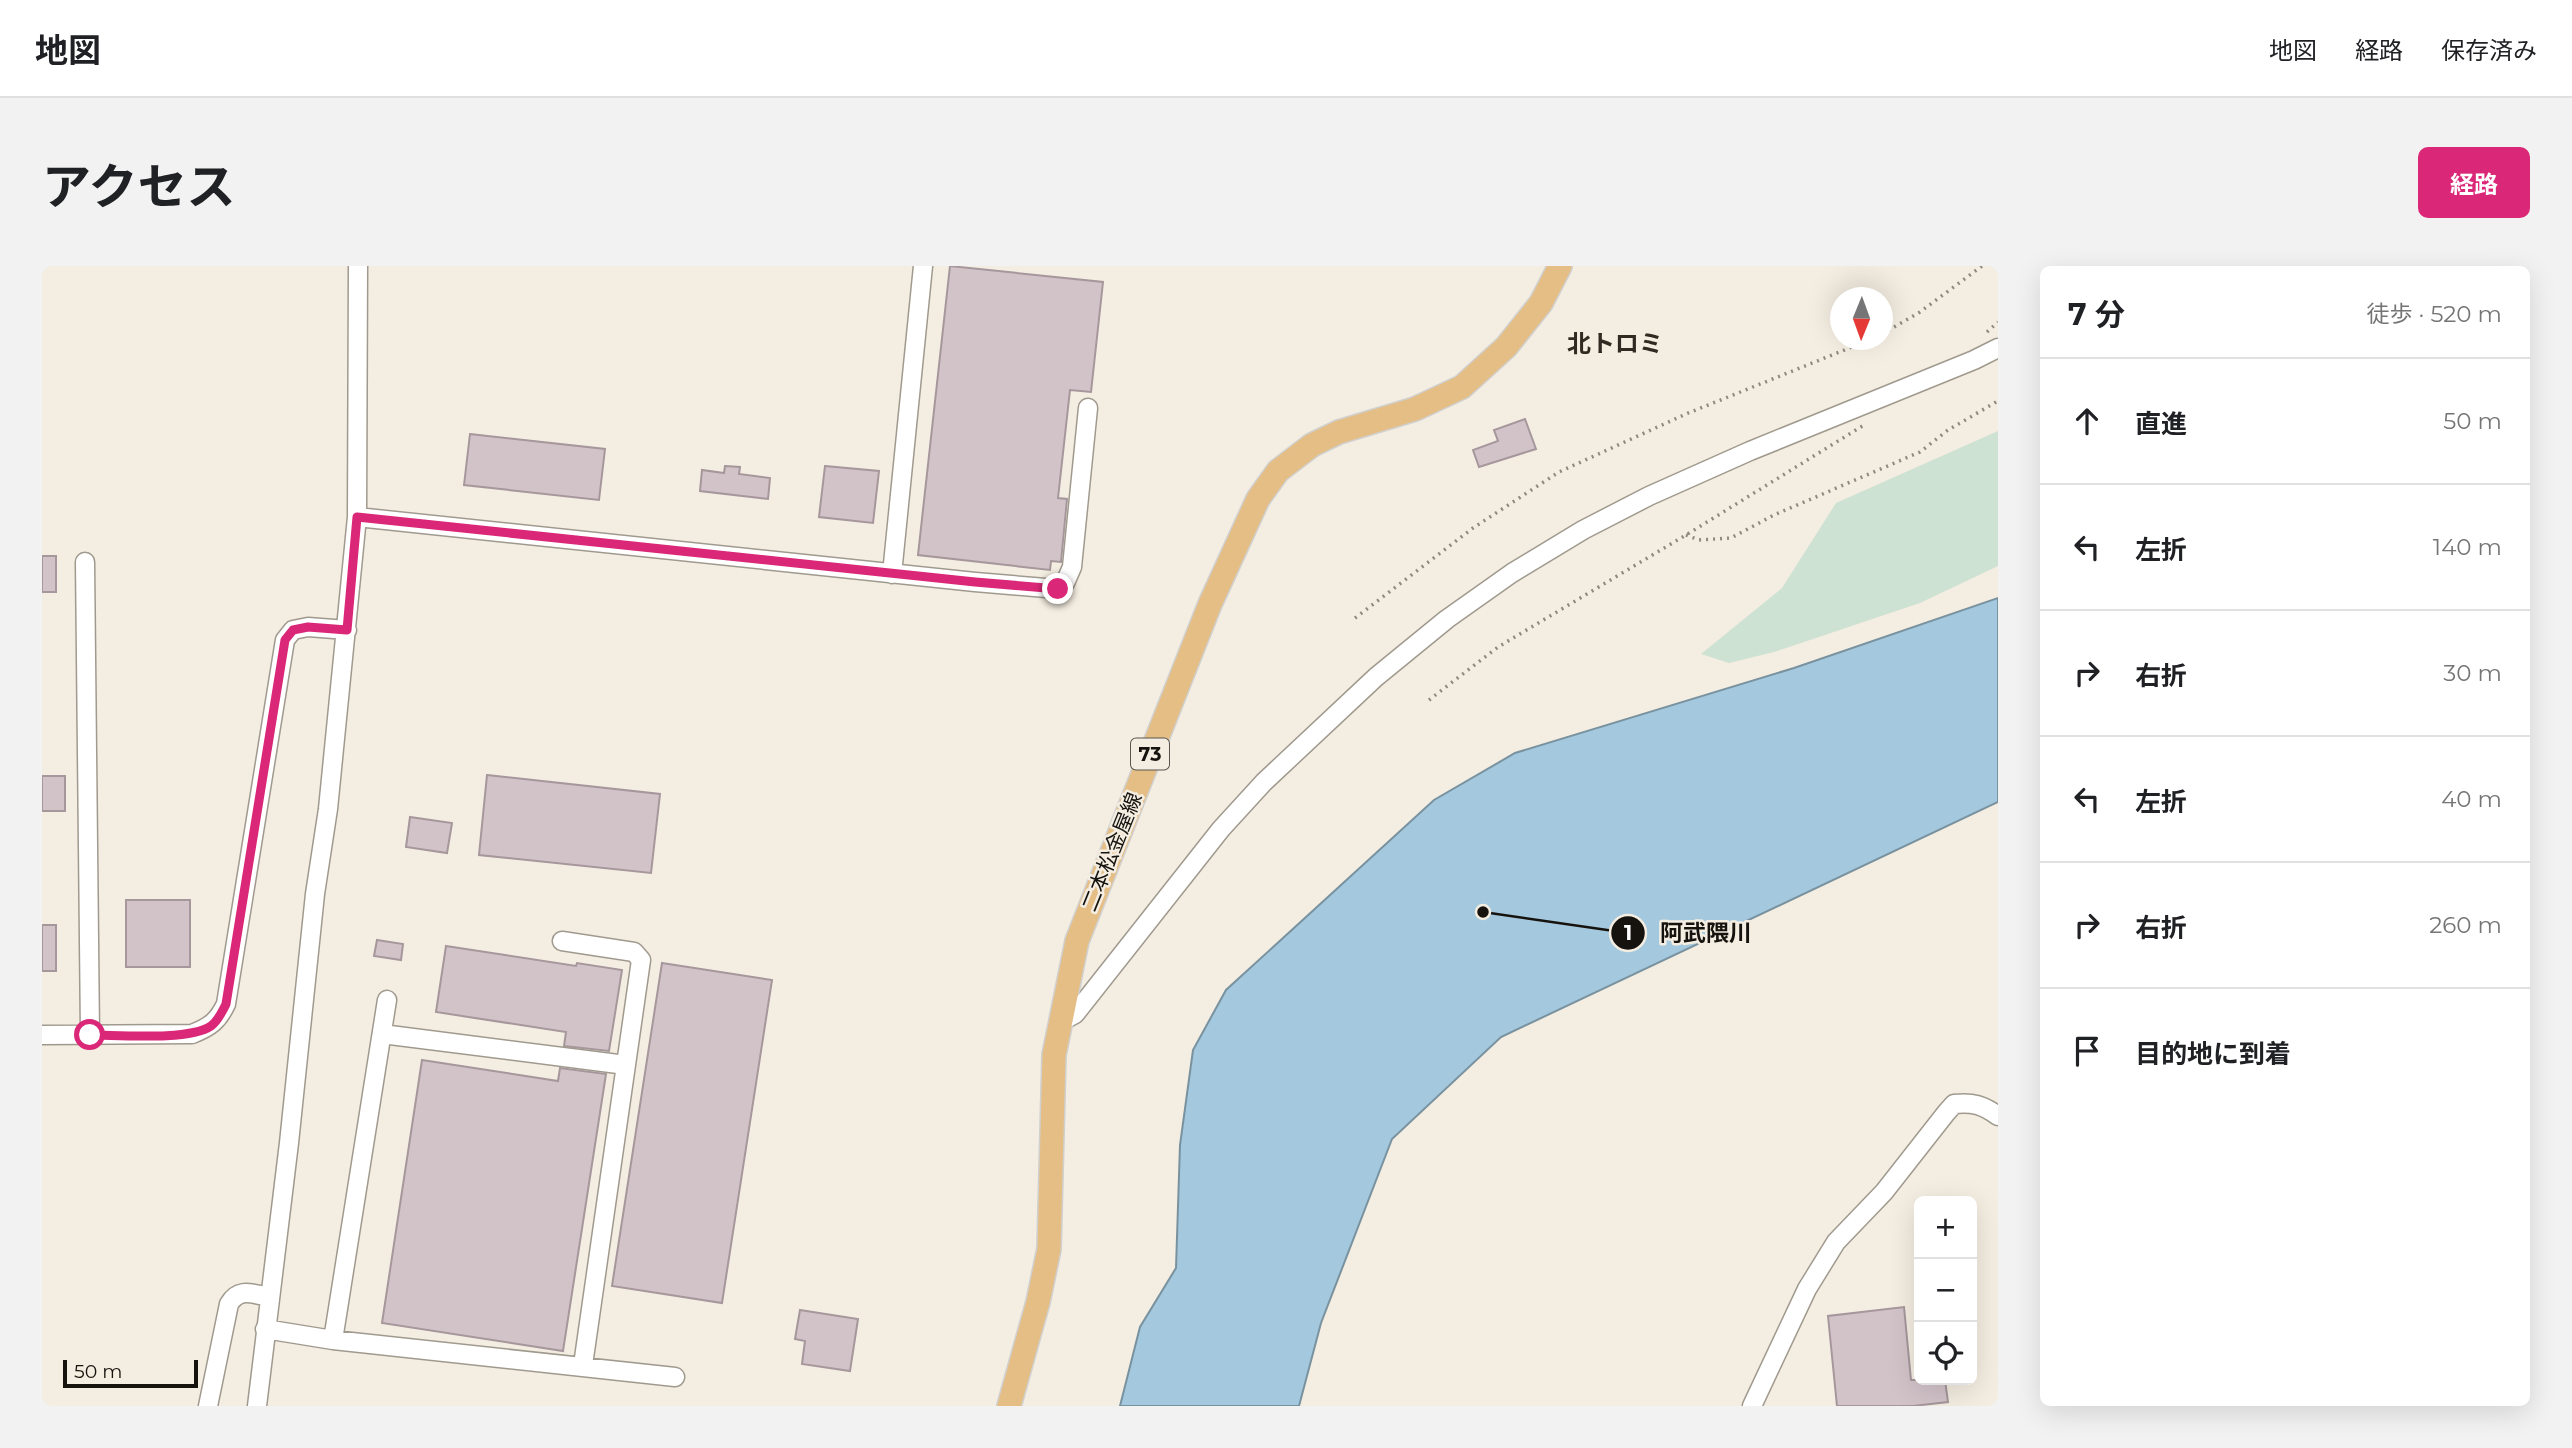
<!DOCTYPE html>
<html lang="ja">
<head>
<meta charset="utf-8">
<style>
	:root { --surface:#fff; --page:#f2f2f2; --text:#202124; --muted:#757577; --line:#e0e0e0; --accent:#db2777 }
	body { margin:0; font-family:Montserrat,"Noto Sans JP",sans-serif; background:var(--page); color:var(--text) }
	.controls { position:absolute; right:21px; bottom:21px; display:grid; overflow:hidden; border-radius:10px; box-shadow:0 7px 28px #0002 }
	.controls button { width:63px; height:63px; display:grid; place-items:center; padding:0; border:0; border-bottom:2px solid var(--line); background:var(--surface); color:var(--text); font:35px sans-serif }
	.compass { position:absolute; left:1788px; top:21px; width:63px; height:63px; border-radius:50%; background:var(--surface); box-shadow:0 7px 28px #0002; rotate:181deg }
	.scale { position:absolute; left:21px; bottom:18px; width:135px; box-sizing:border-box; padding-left:7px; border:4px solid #16130f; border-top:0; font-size:19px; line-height:24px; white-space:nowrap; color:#16130f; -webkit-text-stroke:5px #f4ede1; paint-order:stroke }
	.stop { position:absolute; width:21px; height:21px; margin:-16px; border:5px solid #db2777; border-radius:50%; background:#fff }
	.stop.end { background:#db2777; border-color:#fff; box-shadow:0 2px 7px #0008 }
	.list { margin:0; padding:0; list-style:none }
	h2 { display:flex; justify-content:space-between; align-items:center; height:91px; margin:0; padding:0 28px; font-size:30px }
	h2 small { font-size:23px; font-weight:400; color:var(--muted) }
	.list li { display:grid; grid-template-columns:46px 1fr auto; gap:21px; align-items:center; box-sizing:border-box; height:126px; padding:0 28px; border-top:2px solid var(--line) }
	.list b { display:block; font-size:26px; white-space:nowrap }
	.list em { font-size:23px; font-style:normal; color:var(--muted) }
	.icon { flex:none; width:38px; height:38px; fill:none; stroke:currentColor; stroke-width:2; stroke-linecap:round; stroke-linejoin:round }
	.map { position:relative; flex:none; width:1956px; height:1140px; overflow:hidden; border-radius:10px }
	header { display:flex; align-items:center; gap:42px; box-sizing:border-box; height:98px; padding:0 35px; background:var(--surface); border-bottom:2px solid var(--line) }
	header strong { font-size:33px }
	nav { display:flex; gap:38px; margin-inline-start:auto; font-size:24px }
	.intro { display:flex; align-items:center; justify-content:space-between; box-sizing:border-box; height:168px; padding:0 42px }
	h1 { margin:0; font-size:49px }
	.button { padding:18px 32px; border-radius:10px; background:var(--accent); color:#fff; font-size:24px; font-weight:700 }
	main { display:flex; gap:42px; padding:0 42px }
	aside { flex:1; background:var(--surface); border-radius:10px; box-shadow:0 7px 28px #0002 }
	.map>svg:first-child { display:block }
	.green { fill:#cee2d4 }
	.water { fill:#a4c8dd; stroke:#79929f; stroke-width:2 }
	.building { fill:#d2c3c9; stroke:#a5979c; stroke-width:2 }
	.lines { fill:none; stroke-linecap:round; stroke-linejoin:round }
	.minor-casing { stroke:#a09a8e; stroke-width:21 }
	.major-casing { stroke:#d0d0cf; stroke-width:26 }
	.path { stroke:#8f8a81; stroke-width:3.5; stroke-dasharray:2 5; stroke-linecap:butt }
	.minor { stroke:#fff; stroke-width:18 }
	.major { stroke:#e5be85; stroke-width:23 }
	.route { stroke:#db2777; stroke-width:9 }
	.labels { text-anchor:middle; stroke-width:5; stroke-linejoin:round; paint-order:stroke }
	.shield { fill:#f4ede1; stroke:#59544e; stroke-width:2 }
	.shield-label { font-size:19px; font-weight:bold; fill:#16130f }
	.street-label { font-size:21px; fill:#16130f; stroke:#f4ede1 }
	.quarter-label { font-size:24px; font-weight:bold; fill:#302b22; stroke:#f4ede1 }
	.leader { fill:none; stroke:#16130f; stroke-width:2.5 }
	.callout-dot { fill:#16130f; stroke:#f4ede1; stroke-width:2.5 }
	.mark-label { font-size:21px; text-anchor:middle; font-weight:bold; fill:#fff }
	.callout-label { font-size:23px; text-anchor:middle; font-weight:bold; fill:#16130f; stroke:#f4ede1; stroke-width:5; stroke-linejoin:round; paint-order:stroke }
</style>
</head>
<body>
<header>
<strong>地図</strong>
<nav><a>地図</a><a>経路</a><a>保存済み</a></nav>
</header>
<div class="intro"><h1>アクセス</h1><a class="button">経路</a></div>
<main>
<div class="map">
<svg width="1956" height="1140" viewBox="0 0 1956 1140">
	<rect width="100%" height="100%" fill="#f4ede1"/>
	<path class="green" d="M1956 165V300L1878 337 1732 386 1687 397 1659 388 1740 322 1794 237Z"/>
	<path class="water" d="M1956 332V536L1459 771 1350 873 1279 1057 1257 1140H1078L1098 1061 1134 1002 1138 879 1151 784 1184 724 1392 534 1473 487 1752 402Z"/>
	<path class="building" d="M908 0 1061 16 1049 126 1028 124 1016 232 1025 233 1019 296 1009 295 1008 304 876 289Z
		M1483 153 1494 183 1437 201 1431 184 1456 175 1452 164Z
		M428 168 563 183 557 234 422 219Z
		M683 200 698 201 697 208 728 212 726 233 658 225 660 204 682 207Z
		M783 200 837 205 831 257 777 251Z
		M0 290H14V326H0Z
		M445 509 618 528 609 607 437 589Z
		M0 510H23V545H0Z
		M368 551 410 557 405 587 364 581Z
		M84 634H148V701H84Z
		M0 659H14V705H0Z
		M335 674 361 678 359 694 332 690Z
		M404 680 534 700 535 697 580 704 567 785 522 780 524 766 394 746Z
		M620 697 730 714 680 1037 570 1020Z
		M380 794 516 815 518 802 564 808 521 1085 340 1057Z
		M1862 1041 1869 1114H1903L1906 1136 1871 1140H1795L1786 1050Z
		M758 1044 816 1053 808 1105 760 1098 763 1075 753 1073Z"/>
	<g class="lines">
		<g class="minor-casing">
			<path id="minor" d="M315 251 933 316 1016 323 1023 317 1030 301 1046 142
				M43 296 48 769
				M850 308 881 0
				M520 675 592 686 599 694 541 1099
				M1018 756 1033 748 1179 563 1222 516 1334 411 1405 353 1470 307 1541 264 1607 230 1708 185 1932 94 1956 82
				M340 768 584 799
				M0 769 150 768C168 761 176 755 184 738L243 374 251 364 266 361 305 364
				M223 1063 291 1074 633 1111
				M291 1074 345 734
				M166 1140 187 1038C197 1021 210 1028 228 1031
				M215 1140 247 877 273 628 286 543 315 251 316 0
				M1710 1140 1765 1023 1794 976 1842 926 1904 847 1912 838C1931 836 1941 839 1956 850"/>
		</g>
		<g class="major-casing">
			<path id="major" d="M967 1140 996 1036 1007 983 1012 789 1035 675 1168 338 1216 233 1236 205 1270 179 1297 166 1373 143 1420 121 1464 81 1499 37 1518 0"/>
		</g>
		<path class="path" d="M1945 66 1956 56
			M1840 68 1878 46 1940 0
			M1644 269 1657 274 1689 272 1732 249 1878 186 1906 164 1956 135
			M1313 352 1431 262 1517 206 1644 148 1827 74
			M1387 434 1456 381 1644 269 1822 159"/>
		<use href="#minor" class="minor"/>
		<use href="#major" class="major"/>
	</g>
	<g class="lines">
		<path class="route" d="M48 769C76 769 147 775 169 760 176 755 180 746 184 738L243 374 251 364 266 361 305 364 315 251 933 316 1016 323"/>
	</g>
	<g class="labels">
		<rect class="shield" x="1089" y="472.5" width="38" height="31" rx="5"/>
		<g class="shield-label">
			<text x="1108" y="495">73</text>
		</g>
		<g class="street-label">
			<text transform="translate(1070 586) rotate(-68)" y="7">二本松金屋線</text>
		</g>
		<g class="quarter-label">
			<text x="1573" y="86">北トロミ</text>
		</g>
	</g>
	<path class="leader" d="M1441 646L1586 667"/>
	<g class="callout-dot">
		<circle cx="1441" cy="646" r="7"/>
		<circle cx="1586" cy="667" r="18"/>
	</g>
	<g class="mark-label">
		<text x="1586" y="674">1</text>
	</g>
	<g class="callout-label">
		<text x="1664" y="675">阿武隈川</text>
	</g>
</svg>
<div class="controls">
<button>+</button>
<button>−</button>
<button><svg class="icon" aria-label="locate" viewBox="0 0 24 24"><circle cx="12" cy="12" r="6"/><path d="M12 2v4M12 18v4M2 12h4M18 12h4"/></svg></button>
</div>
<svg class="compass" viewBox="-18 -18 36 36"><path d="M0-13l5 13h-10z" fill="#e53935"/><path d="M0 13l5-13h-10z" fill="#757577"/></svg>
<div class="scale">50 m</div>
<div class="stop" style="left:48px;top:769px"></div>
<div class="stop end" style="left:1016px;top:323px"></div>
</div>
<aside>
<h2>7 分<small>徒歩 · 520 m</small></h2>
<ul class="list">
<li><svg class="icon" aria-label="ahead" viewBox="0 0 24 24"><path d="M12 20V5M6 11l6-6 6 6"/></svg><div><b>直進</b></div><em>50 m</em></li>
<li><svg class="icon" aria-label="left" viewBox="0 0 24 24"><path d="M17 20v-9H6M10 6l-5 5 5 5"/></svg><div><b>左折</b></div><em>140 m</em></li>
<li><svg class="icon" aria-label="right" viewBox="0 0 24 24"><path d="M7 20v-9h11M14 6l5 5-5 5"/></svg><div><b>右折</b></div><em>30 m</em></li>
<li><svg class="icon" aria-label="left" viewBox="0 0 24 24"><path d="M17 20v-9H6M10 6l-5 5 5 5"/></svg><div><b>左折</b></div><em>40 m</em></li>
<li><svg class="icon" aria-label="right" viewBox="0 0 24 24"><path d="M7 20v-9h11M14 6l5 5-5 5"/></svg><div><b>右折</b></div><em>260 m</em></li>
<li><svg class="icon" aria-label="arrive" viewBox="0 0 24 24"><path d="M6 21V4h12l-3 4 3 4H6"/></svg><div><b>目的地に到着</b></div></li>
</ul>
</aside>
</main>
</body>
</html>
